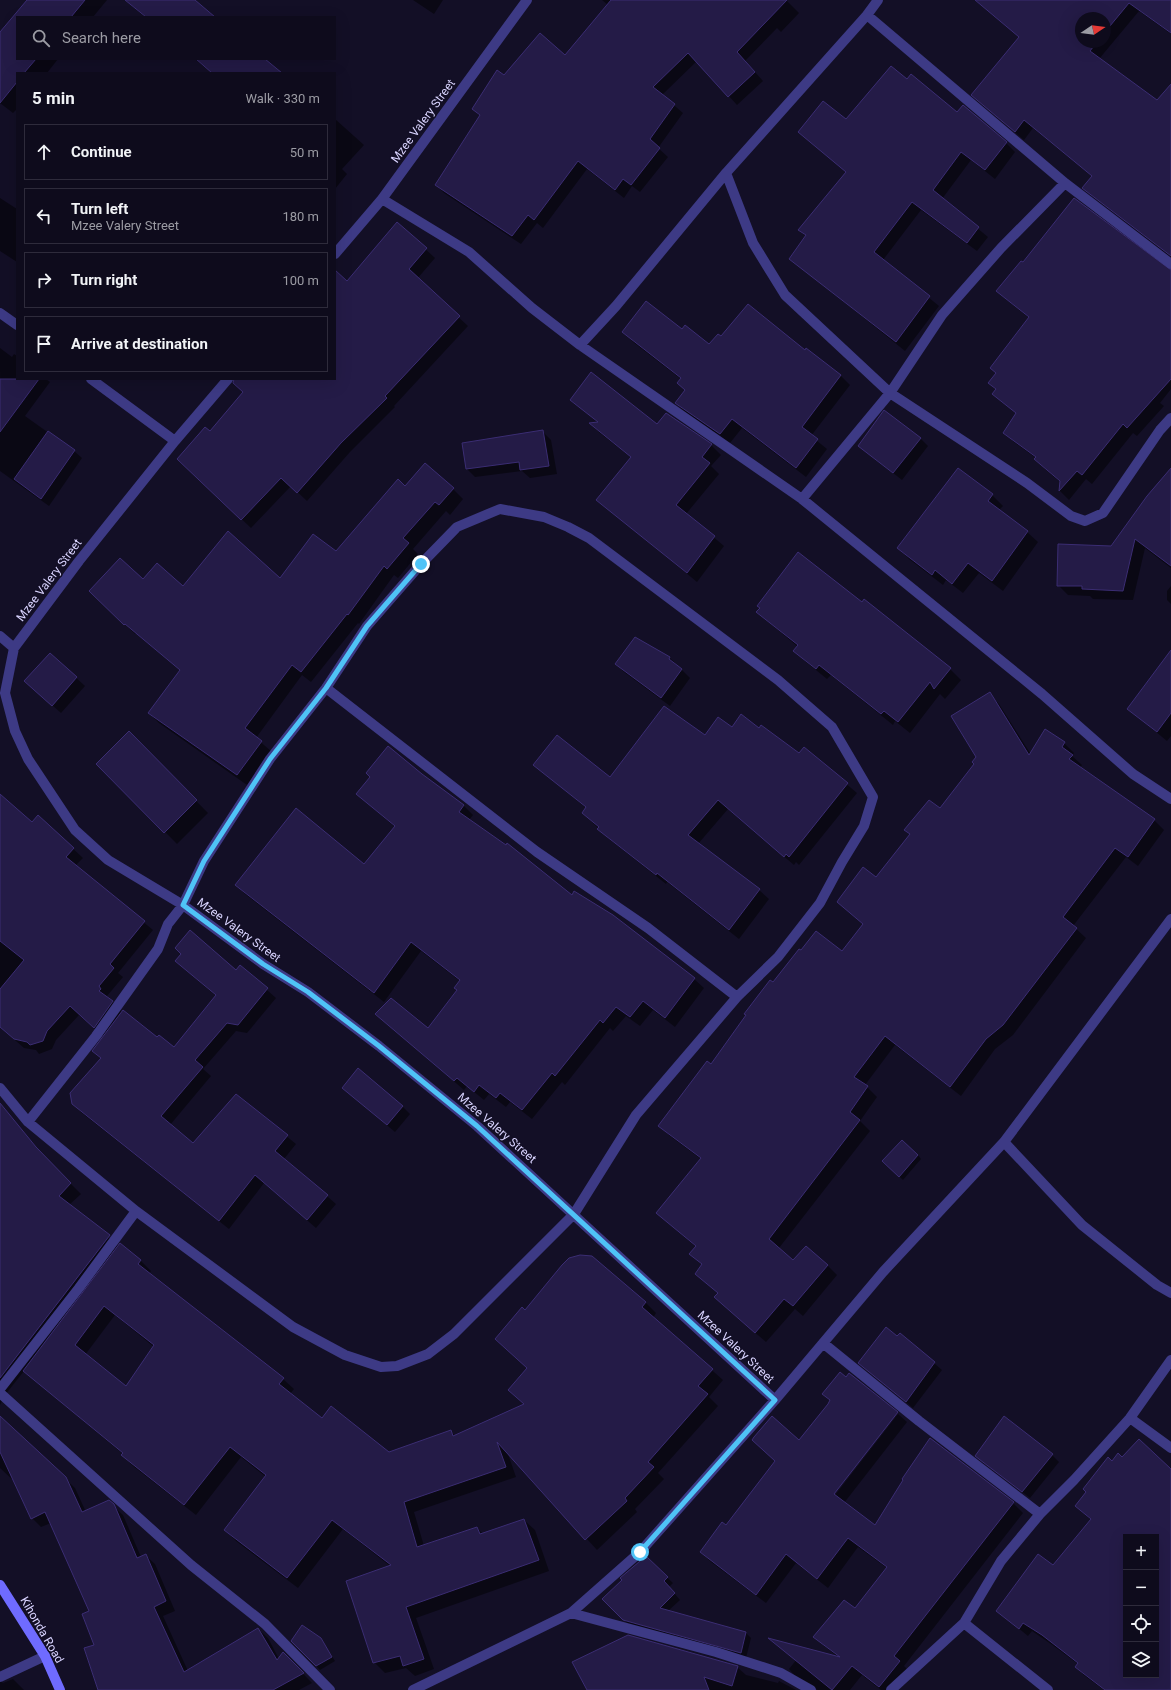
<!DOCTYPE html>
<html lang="en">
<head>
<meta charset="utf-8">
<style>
	:root { --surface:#0e0b1c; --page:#171425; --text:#f1f3f6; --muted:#9b9ba3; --line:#2e2b3b }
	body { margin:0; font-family:Roboto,sans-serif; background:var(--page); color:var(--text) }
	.controls { position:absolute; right:12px; bottom:12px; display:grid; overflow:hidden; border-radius:0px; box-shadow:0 4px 16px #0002 }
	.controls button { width:36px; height:36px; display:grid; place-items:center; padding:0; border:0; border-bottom:1px solid var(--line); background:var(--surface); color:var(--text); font:20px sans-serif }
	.compass { position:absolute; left:1075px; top:12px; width:36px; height:36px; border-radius:50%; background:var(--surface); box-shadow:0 4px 16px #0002; rotate:77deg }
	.stop { position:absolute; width:12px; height:12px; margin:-9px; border:3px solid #4fc3f7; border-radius:50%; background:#fff }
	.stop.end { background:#4fc3f7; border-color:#fff; box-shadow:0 1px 4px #0008 }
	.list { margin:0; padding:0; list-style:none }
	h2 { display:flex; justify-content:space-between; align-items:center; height:52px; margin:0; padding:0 16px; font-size:17px }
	h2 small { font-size:13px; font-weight:400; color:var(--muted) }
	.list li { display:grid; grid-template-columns:26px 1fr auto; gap:12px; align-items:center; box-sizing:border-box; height:56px; margin:0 8px 8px; padding:0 8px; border:1px solid var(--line); border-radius:0px }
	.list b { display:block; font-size:15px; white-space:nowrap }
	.list p { margin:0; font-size:13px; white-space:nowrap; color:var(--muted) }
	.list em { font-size:13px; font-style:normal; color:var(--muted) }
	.icon { flex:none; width:22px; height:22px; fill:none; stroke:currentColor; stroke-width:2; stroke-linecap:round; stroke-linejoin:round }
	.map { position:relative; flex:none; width:1171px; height:1690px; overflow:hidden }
	.search { position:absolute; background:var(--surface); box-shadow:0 4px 16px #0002; left:16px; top:16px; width:320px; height:44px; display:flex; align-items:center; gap:10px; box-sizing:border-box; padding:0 14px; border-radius:0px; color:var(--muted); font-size:15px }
	.panel { position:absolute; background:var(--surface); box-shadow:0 4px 16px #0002; left:16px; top:72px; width:320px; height:308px; border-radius:0px }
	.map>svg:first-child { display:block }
	.shadow { fill:#0007; fill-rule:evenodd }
	.building { fill:#241b47; stroke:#3b2d73; fill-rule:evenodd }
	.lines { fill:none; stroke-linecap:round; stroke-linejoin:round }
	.street { stroke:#3d3a85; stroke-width:10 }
	.secondary { stroke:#6f6bff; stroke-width:10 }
	.route { stroke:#4fc3f7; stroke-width:5 }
	.labels { text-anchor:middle; stroke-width:3; stroke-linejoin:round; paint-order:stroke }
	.street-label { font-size:12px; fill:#d9d4ff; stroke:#130f26 }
</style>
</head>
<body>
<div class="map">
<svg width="1171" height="1690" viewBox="0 0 1171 1690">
	<rect width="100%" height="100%" fill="#130f26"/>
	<path class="shadow" d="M28 0H107L93 17H17V59H58L47 73H17V109L13 113 0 103V33Z
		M125 0H193L213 17H145Z
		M413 0H443L434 14Z
		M602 0H786L799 13 781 32 777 28 745 61 763 81 737 105 697 61 662 95 683 113 658 148 668 157 640 192 632 186 624 198 587 169 543 228 537 223 521 244 444 193 436 185 481 117 473 109 504 77 566 56 608 5Z
		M975 0H1171V34L1139 11 1099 59 1158 101 1171 85V257L1093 197 1084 188 1093 177 1033 128 1024 140 982 104 1020 38ZM1081 18H1105V42H1081Z
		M195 59H263L280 73H212Z
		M907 80 1006 143 1015 152 995 179 971 160 942 199 988 237 977 251 921 210 883 260 939 306 905 351 791 259 807 237 800 230 847 173 799 132 846 120Z
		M335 119 364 145 342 169 347 174 335 189Z
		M0 198 17 209V262L0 251Z
		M397 223 435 258 417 279 468 326 394 406 395 407 350 452 307 501 291 486 251 528 187 467 210 433 254 379H335V287L347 282Z
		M1171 271V389L1160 403 1164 406 1137 436 1133 433 1092 484 1086 479 1069 500 1060 491V482L1045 469 1036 458 1014 442 1005 433 1017 414 994 394 996 390 990 383 997 374 1029 318 998 291Z
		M682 330 709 346 805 352 840 375 850 385 811 436 827 449 806 477 742 428 730 443 685 412 676 403 686 390 681 379 633 342 624 332Z
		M0 348 12 357 14 354 17 356V379H46L50 382 25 416 74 451 82 458 49 506 0 471Z
		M571 399 658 425 711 445 721 455 711 466 719 474 686 514 724 546 697 582 598 500 632 458 600 433 591 424 598 423Z
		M543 432 551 440 557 474 530 478 522 471 475 477 467 469Z
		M920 438 928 446 902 480 859 446Z
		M958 469 992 495 1003 506 999 510 1027 532 1038 542 1003 591 979 573 963 593 946 580 943 585 909 559 899 548Z
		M1171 469V568L1145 548 1133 600 1093 599 1090 596 1068 595 1058 585 1111 547Z
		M405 487 453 489 463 499 450 515 446 511 413 549 418 554 398 578 394 575 359 624 358 623 311 682 302 675 256 738 272 752 247 785 159 723 149 713 181 671 136 633 135 634 91 591 143 581 183 588 280 579 336 552Z
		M1171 586V604L1167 600V591Z
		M862 603 950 669 961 680 945 699 940 694 910 733 895 721 893 725 831 675 827 679 806 662 795 651 798 647 757 612Z
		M1171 651V736L1167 741 1128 709Z
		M50 654 85 686 61 713 34 689Z
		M669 657 690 678 670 706 624 672 616 664Z
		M989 694 999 704 1030 753 1064 743 1074 753 1072 756 1082 765 1080 768 1154 820 1164 830 1138 866 1126 857 1073 926 1086 938 1013 1035 995 1049 961 1096 895 1045 865 1085 877 1097 860 1121 870 1131 779 1248 794 1261 827 1265 837 1275 803 1316 795 1309 766 1342 725 1307 716 1297 719 1294 696 1274 703 1265 690 1254 696 1247 657 1213 701 1159 670 1136 660 1126 711 1065 773 984 842 952 864 925 839 902 876 879 911 835 906 830 940 810 975 764Z
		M732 728 760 730 799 755 804 748 857 793 799 865 796 862 794 865 728 809 698 844 759 890 769 899 739 939 667 882 666 884 608 838 583 813 586 808 535 765 610 778 705 736Z
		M129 733 208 813 177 844 98 764Z
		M422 775 464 806 473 815 469 820 573 896 694 979 704 988 675 1027 653 1010 640 1026 626 1016 613 1031 610 1028 565 1085 562 1082 532 1119 510 1102 506 1107 489 1094 484 1100 467 1086 464 1090 376 1014 428 1030 458 990 460 981 421 951 384 1002 245 894 236 884 364 865 395 827 357 794Z
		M0 795 32 823 38 816 83 858 75 866 153 930 118 973 123 977 107 996 122 1012 158 1039 174 1048 216 996 176 961 236 971 240 966 276 998 247 1033 236 1031 203 1069 211 1076 170 1125 194 1145 236 1095 296 1144 284 1159 336 1204 316 1228 264 1183 229 1229 82 1113 73 1104 102 1059 94 1051 104 1037 79 1015 56 1040 52 1049 39 1054 36 1050 24 1048 0 1027Z
		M343 1088 402 1106 410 1114 395 1132Z
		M11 1118 46 1159 81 1194 69 1205 119 1246 141 1261 151 1271 149 1274 283 1379 294 1389 290 1394 322 1420 389 1453 451 1432 456 1436 524 1404 509 1390 528 1369 525 1311 591 1257 646 1303 656 1313 653 1318 723 1380 709 1397 718 1406 658 1473 664 1479 635 1509 637 1512 597 1550 507 1451 516 1477 414 1512 424 1546 477 1528 483 1534 524 1520 535 1530 549 1571 416 1618 434 1669 415 1676 406 1668 385 1673 374 1662 390 1566 343 1529 298 1588 236 1541 225 1530 266 1477 241 1457 196 1515 133 1466 122 1455 123 1454 24 1371 5 1395 0 1405V1127ZM115 1315 154 1347 126 1388 85 1355Z
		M918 1155 921 1159 903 1180 887 1165Z
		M900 1334 942 1370 913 1408 859 1363Z
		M840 1373 830 1497 832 1499 898 1414 907 1422 844 1503 875 1527 931 1440 1013 1503 1023 1513 904 1666 909 1671 894 1690H881L862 1675 850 1690H818L798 1679 789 1669 805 1649 839 1658 814 1637 855 1610 887 1568 858 1547 828 1588 796 1563 766 1603 711 1562 701 1552 726 1526 799 1442 831 1401 824 1394Z
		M0 1418 75 1488 86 1512 109 1502 123 1515 141 1557 145 1555 155 1564 175 1611 163 1616 188 1671 258 1629 268 1638 279 1659 283 1653 312 1683 299 1690H108L96 1645 91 1611 51 1523 41 1527 32 1518 16 1483 0 1468Z
		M1052 1455 1059 1462 1030 1498 976 1456Z
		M1122 1458 1171 1470V1690H1104L1085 1676 1076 1667 1078 1664 1051 1644 1032 1631 1028 1636 997 1611 1053 1566 1091 1520 1076 1506 1112 1462ZM1126 1537H1156V1675H1126Z
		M645 1557 673 1583 669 1587 680 1600 668 1611 746 1633 751 1638 746 1658 629 1625 604 1599Z
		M321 1639 335 1661 320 1670 292 1641Z
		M737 1667 746 1675 778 1683 779 1681 796 1690H588Z
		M13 1679 24 1690H0V1680L3 1683Z"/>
	<path class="building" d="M27 0H85L71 17H17V59H36L24 73H17V82L0 103V32Z
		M125 0H195L215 17H146Z
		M611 0H787L737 52 755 72 728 97 688 53 653 87 675 104 650 139 660 148 631 185 623 179 615 190 578 161 534 220 528 215 512 236 435 185 480 115 472 109 497 70 504 75 540 33 565 55Z
		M975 0H1171V33L1129 3 1105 32V18H1081V42H1097L1090 51 1157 100 1171 84V256L1082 188 1092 176 1035 129 1024 120 1015 132 971 95 1019 37Z
		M196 59H265L282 73H212Z
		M891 66 907 79 911 74 957 112 963 105 1007 142 985 170 961 152 933 190 979 227 967 243 912 202 874 252 930 296 896 342 789 259 806 235 798 230 846 172 798 132 823 101 846 119Z
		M1074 198 1171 270V379L1127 428 1123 424 1082 475 1077 471 1059 491 1060 481 1034 459 1036 457 1003 433 1016 413 992 394 996 389 988 383 996 373 990 368 1029 317 996 291 1021 261 1023 262Z
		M397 222 427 248 409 269 460 316 385 396 387 398 341 443 297 493 281 478 241 520 177 459 205 427 210 431 243 392 233 383 234 379H335V270L347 281Z
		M646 301 682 329 685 325 709 344 718 334 721 336 748 304 805 350 806 348 841 375 802 427 818 439 796 468 732 419 720 434 675 403 685 390 677 383 681 378 622 332Z
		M591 372 657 424 666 413 712 444 702 457 710 463 676 505 715 536 687 573 596 500 631 457 589 423 598 422 570 400Z
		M0 379H39L0 432Z
		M884 410 921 438 893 473 858 446Z
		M543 430 549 466 520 470 519 462 466 469 462 443Z
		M48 431 75 450 41 499 14 479Z
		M425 463 454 488 439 505 435 502 403 538 409 543 387 569 384 566 348 615 347 614 301 672 292 665 245 728 262 741 237 775 148 713 180 670 125 624 124 625 89 591 120 558 143 579 157 563 183 586 228 531 280 578 313 534 336 551 398 479 405 486Z
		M958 468 993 494 988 501 1028 531 992 581 968 563 952 584 935 570 932 575 897 548Z
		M1171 468V566L1135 539 1123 591 1082 589V586H1057L1058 544 1111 546 1147 496Z
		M798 552 862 602 864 599 951 668 934 689 930 682 898 722 884 711 881 714 819 665 816 669 793 651 798 645 756 612 760 608 757 606Z
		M635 637 670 657 669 659 682 669 661 698 615 664Z
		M1171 650V713L1157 732 1127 709Z
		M50 653 77 677 52 706 24 681Z
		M990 692 1029 755 1045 729 1065 742 1062 747 1073 755 1069 759 1155 819 1128 857 1115 848 1063 917 1077 928 1003 1025 986 1039 950 1087 885 1036 854 1077 868 1086 850 1112 860 1120 769 1239 793 1260 806 1246 828 1265 793 1306 784 1299 755 1333 714 1297 718 1293 695 1274 702 1264 689 1254 696 1246 656 1213 701 1158 658 1126 707 1061 711 1064 746 1015 744 1014 770 980 773 982 799 949 801 950 816 931 842 951 863 924 837 902 839 899 863 867 876 877 910 834 904 830 929 800 940 808 974 764 972 762 976 757 951 716Z
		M664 706 705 735 718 717 732 727 741 714 759 728 761 725 799 753 804 747 848 783 789 857 786 854 784 857 718 800 688 835 760 889 729 930 657 873 656 875 597 829 599 827 582 813 586 807 533 765 557 735 610 777Z
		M129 731 197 800 164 833 96 764Z
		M388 746 422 774 464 805 459 812 506 845 507 843 572 895 574 891 613 915 695 978 665 1018 643 1001 630 1017 616 1007 603 1023 600 1020 555 1076 552 1073 522 1110 500 1093 496 1098 479 1085 474 1092 457 1078 454 1081 375 1014 391 998 428 1028 457 990 454 988 460 980 411 942 374 993 235 885 296 808 364 864 395 826 356 794 370 777 366 773Z
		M0 794 32 822 38 815 74 848 66 857 145 921 110 964 114 968 99 986 101 989 99 991 113 1001 94 1028 70 1006 47 1031 43 1041 30 1045 27 1042 14 1039 0 1027V989L24 960 0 941Z
		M190 930 236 970 240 965 268 988 238 1025 227 1023 195 1060 203 1067 161 1116 193 1143 236 1094 288 1135 275 1151 328 1195 307 1220 255 1175 219 1221 72 1104 70 1093 101 1058 92 1051 123 1010 157 1037 159 1035 174 1047 216 995 175 961 181 954 175 948Z
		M358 1068 403 1106 387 1125 342 1088Z
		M0 1103 36 1147 71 1183 59 1196 110 1235 0 1378Z
		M902 1140 918 1155 899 1177 882 1161Z
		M120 1243 141 1260 138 1264 284 1378 279 1384 322 1418 331 1406 389 1452 451 1430 453 1436 524 1404 508 1390 527 1368 495 1339 522 1307 525 1310 562 1265 569 1258 580 1255 592 1256 646 1302 642 1307 713 1369 698 1386 708 1394 648 1462 654 1467 625 1498 627 1501 585 1540 497 1442 506 1467 404 1502 417 1547 477 1527 480 1534 524 1519 539 1560 406 1607 424 1659 403 1666 400 1656 373 1663 346 1581 391 1565 332 1520 287 1578 224 1530 266 1475 230 1447 184 1505 121 1455 123 1453 23 1371ZM104 1306 154 1345 126 1386 75 1345Z
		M886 1327 897 1336 900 1333 935 1362 906 1402 858 1363Z
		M840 1372 846 1377 849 1373 898 1412 834 1494 875 1525 903 1480 902 1479 930 1438 1014 1502 894 1656 900 1661 879 1687 852 1666 832 1690 768 1638 840 1657 813 1637 844 1600 855 1608 887 1567 848 1538 817 1579 786 1554 756 1595 700 1552 722 1522 726 1525 775 1461 752 1440 754 1437 772 1416 799 1440 828 1404 830 1400 822 1394Z
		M0 1416 66 1477 82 1512 109 1500 114 1504 137 1558 146 1554 166 1601 154 1607 184 1672 258 1628 277 1660 283 1652 304 1673 273 1690H98L84 1648 94 1645 82 1614 89 1611 45 1512 31 1519 0 1452Z
		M1004 1416 1053 1454 1022 1492 975 1456Z
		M1139 1439 1171 1469V1690H1105L1075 1667 1078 1663 1042 1635 1023 1623 1019 1629 996 1611 1038 1554 1053 1565 1091 1519 1075 1506 1086 1492 1083 1489 1108 1457 1112 1461 1118 1453 1122 1457ZM1126 1537H1156V1675H1126Z
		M646 1556 668 1577 664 1581 675 1593 660 1608 746 1632 741 1653 623 1620 602 1599 622 1580 620 1578Z
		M302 1625 321 1638 332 1657 316 1666 291 1641Z
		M628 1635 738 1666 732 1686 704 1677 709 1690H587L572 1662Z"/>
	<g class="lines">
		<path class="street" d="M867 15 1065 183
			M726 173 753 243 785 295 890 393 1027 483 1071 516 1085 521 1103 513 1160 430 1171 418
			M382 199 469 252 532 308 580 345 802 499 1042 694 1133 774 1171 799
			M335 254 382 199 527 0
			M0 313 17 325
			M580 345 616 306 726 173 867 15 878 0
			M91 379 175 441
			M228 379 175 441 79 561 14 648 5 693 15 731 28 759 75 830 108 860 183 905 263 964 308 992 379 1046 477 1126 775 1400
			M802 499 890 393 942 315 1001 248 1065 183 1171 264
			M0 636 14 648
			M326 688 537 852 648 928 737 997
			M0 1088 28 1122 136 1211 293 1327 345 1355 381 1367 397 1366 428 1354 454 1334 574 1214 636 1115 737 997 778 957 820 903 842 862 864 826 873 797 832 727 778 680 589 538 568 527 544 517 500 509 457 527 421 564 367 626 326 688 270 759 204 861 183 905 168 924 158 949 96 1036 28 1122
			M1004 1142 1082 1225 1157 1285 1171 1293
			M823 1343 919 1421 1040 1514
			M0 1389 79 1288 136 1211
			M0 1393 191 1565 265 1624 330 1690
			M1130 1418 1171 1448
			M571 1613 716 1652 781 1673 811 1690
			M964 1623 1048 1690
			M0 1677 45 1656
			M413 1690 571 1613 640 1552 775 1400 883 1272 1004 1142 1171 919
			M891 1690 964 1623 1001 1561 1040 1514 1074 1480 1130 1418 1171 1360"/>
		<path class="secondary" d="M0 1585 45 1656 60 1690"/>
	</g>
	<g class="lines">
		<path class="route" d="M421 564 367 626 326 688 270 759 204 861 183 905 263 964 308 992 379 1046 477 1126 775 1400 640 1552"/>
	</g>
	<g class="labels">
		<g class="street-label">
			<text transform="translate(423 121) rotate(-54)" y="4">Mzee Valery Street</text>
			<text transform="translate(49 580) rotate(-53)" y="4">Mzee Valery Street</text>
			<text transform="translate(239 930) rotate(36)" y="4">Mzee Valery Street</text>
			<text transform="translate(497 1128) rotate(41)" y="4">Mzee Valery Street</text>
			<text transform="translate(736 1347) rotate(43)" y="4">Mzee Valery Street</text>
			<text transform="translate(42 1630) rotate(60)" y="4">Kihonda Road</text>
		</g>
	</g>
</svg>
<div class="controls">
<button>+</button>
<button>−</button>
<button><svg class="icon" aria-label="locate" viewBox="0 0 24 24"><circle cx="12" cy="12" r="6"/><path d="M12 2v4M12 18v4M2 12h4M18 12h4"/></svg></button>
<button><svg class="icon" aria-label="layers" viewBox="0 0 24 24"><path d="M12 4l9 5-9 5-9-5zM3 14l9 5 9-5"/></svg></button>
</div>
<svg class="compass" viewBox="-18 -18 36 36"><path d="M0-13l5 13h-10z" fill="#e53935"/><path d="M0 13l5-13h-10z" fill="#9b9ba3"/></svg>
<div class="stop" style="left:640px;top:1552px"></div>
<div class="stop end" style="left:421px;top:564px"></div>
<div class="search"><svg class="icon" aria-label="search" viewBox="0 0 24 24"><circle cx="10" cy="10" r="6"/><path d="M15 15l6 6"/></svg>Search here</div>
<section class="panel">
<h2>5 min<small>Walk · 330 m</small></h2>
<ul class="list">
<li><svg class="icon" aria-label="ahead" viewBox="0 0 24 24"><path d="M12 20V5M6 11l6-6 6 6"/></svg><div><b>Continue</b></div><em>50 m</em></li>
<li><svg class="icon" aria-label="left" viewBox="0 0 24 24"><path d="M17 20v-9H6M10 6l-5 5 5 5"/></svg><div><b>Turn left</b><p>Mzee Valery Street</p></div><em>180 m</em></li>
<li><svg class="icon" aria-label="right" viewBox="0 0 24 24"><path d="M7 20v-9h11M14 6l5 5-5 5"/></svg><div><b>Turn right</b></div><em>100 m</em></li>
<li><svg class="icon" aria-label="arrive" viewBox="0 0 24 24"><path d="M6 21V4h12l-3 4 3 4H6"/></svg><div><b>Arrive at destination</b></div></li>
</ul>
</section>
</div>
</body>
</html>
